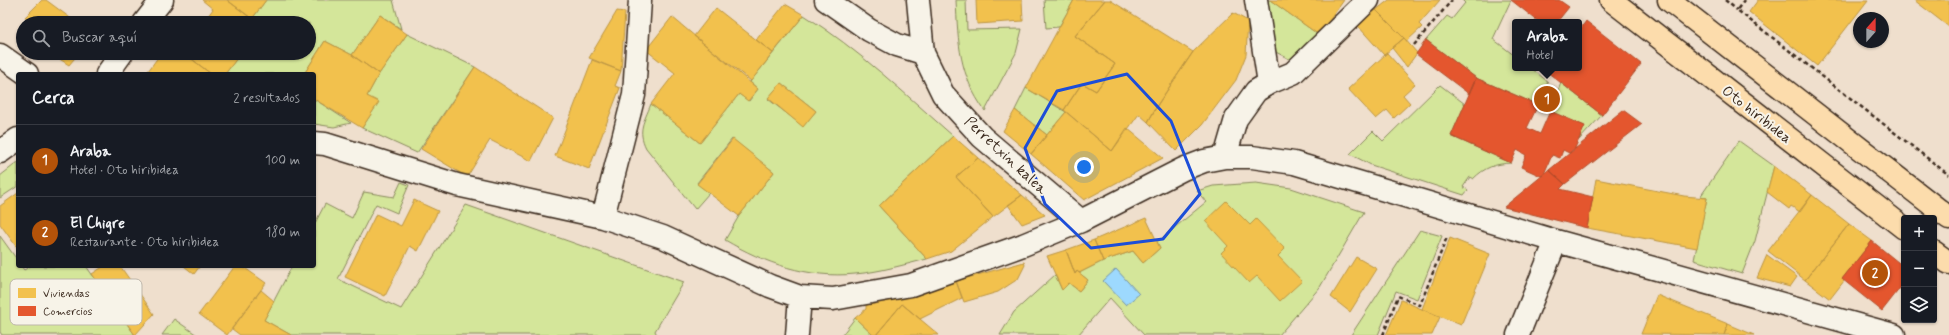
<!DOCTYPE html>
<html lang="es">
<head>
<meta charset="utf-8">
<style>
	:root { --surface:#171b24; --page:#242831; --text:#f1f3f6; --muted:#9ea1a6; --line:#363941; --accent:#b45309 }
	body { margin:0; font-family:Mynerve,sans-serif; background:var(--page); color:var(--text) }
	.controls { position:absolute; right:12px; bottom:12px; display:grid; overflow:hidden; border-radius:4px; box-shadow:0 1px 3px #0004 }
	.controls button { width:36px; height:36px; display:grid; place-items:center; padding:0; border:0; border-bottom:1px solid var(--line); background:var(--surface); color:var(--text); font:20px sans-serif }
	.compass { position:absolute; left:1853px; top:12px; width:36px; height:36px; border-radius:50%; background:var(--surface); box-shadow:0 1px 3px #0004; rotate:21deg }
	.you { position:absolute; left:1084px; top:167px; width:14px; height:14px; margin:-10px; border:3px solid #fff; border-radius:50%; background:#1a73e8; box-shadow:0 0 0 6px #1a73e833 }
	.badge { display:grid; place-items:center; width:26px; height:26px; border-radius:50%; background:var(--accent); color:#fff; font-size:13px; font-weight:700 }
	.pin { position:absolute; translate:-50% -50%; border:2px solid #fff; box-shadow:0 1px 4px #0006 }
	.popup { position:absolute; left:1512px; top:19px; width:70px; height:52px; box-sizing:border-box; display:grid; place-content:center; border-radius:4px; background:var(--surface); filter:drop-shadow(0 1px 3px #0005); font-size:13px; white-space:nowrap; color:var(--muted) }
	.popup b { font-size:15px; color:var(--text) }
	.popup::after { content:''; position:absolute; left:50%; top:100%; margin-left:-8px; border:8px solid transparent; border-top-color:var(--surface) }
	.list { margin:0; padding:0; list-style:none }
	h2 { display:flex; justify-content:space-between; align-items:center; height:52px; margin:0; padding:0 16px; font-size:17px }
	h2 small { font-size:13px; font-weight:400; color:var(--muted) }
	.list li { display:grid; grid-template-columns:26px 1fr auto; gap:12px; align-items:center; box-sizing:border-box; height:72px; padding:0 16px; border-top:1px solid var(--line) }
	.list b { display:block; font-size:15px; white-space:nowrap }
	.list p { margin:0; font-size:13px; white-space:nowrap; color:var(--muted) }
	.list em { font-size:13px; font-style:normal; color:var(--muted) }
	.icon { flex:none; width:22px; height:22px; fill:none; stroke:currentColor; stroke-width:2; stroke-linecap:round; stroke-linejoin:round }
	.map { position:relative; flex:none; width:1949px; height:335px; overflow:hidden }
	.search { position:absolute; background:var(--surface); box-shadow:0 1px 3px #0004; left:16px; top:16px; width:300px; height:44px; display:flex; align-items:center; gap:10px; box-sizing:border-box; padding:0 14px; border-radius:22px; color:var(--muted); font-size:15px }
	.panel { position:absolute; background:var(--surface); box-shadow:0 1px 3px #0004; left:16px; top:72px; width:300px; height:196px; border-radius:4px }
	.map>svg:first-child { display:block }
	.green { fill:#d4e69a; stroke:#88885c; fill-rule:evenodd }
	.water { fill:#9dd9fe; stroke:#7693a4 }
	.homes { fill:#f2c14e; stroke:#bb9440 }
	.shops { fill:#e4572e; stroke:#b14a29 }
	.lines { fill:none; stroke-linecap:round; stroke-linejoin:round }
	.minor-casing { stroke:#3b2a1e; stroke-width:25 }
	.major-casing { stroke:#3b2a1e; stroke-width:25 }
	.path { stroke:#3b2a1e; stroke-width:2.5; stroke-dasharray:4 3; stroke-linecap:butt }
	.minor { stroke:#f7f3e8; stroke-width:22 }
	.major { stroke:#fcdcac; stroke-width:22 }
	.marked { fill:none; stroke:#1d4ed8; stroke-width:3; stroke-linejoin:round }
	.labels { text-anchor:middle; stroke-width:4; stroke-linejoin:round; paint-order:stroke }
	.street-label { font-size:15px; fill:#3b2a1e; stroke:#f7f3e8 }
	.key { fill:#f7f3e8; stroke:#bfb7ab; stroke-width:1 }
	.key-label { font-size:11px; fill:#3b2a1e }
</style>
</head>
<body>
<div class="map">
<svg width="1949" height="335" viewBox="0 0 1949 335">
	<rect width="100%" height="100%" fill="#efdfcd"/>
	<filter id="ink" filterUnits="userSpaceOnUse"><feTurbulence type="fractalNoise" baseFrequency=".025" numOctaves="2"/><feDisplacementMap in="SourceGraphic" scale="8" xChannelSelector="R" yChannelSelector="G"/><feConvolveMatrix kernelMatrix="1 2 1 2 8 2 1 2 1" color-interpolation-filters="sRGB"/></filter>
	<g filter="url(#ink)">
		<path class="green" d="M266 0H393L401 29 380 15 352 55 325 41 304 74H225L241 53H309V23H258L252 19Z
			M956 0H966L967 30 1022 29 1016 53 985 111C959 75 958 43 956 0Z
			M1044 0H1074L1059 27 1046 28Z
			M1262 0H1270L1319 35 1291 60 1270 49Z
			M1462 0H1511L1493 39 1515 56V68H1531L1548 82 1538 105 1476 78 1426 40 1447 16 1452 19 1465 3Z
			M804 15C858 49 905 94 953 136L879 206 927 259C903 265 879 272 855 274 809 279 764 263 725 240L739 216 774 172 732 139 697 183 709 193 695 209 646 148C637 130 644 122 651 104L700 143 739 94 749 101 758 89 750 82ZM781 83 816 111 803 126 768 99Z
			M407 34 475 67 417 153 362 128 378 103 367 96 379 74Z
			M1561 83 1602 115 1579 140 1584 126 1550 111Z
			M1440 85 1465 104 1451 136 1511 163C1495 164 1485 167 1473 179L1470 177 1463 187 1468 190 1464 195 1371 165 1350 154 1373 131 1383 141Z
			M1026 88 1066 112 1047 135 1015 110Z
			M314 99 351 123 334 127 314 124Z
			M1739 141 1774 166 1755 241 1742 274 1694 260 1707 198 1700 197Z
			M18 162V186L0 198V176Z
			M401 182 409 185 397 213 376 204 338 279 401 309 466 205 684 282 655 331 657 335H291L264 320 292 266H314V225L325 204 352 218 364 192 394 197Z
			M1256 183 1291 188 1364 212 1320 287 1279 335H1144L1110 298 1078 335H1000L1014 312 1055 275 1062 290 1069 283 1079 291 1088 280 1079 273 1103 261 1133 251 1143 263 1160 248 1157 242 1206 202 1197 191 1213 186Z
			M1420 230 1442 236 1417 299 1396 291 1378 335H1351Z
			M0 236 18 261V266H21L24 270 31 266H86L135 335H2L0 332Z
			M855 318 873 335H842Z
			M174 319 197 335H162Z"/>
		<path class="water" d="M1116 269 1139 294 1126 305 1103 281Z"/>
		<path class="homes" d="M42 0H46L77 23H35L25 17Z
			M202 0H227L258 23H203L213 9Z
			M227 0H266L252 19Z
			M976 0H1022L1023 21 977 24Z
			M1074 0H1105L1075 36 1115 64 1096 91 1082 83 1064 110 1026 88Z
			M1105 0H1110L1193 52 1158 104 1148 122 1139 114 1112 151 1064 110 1082 83 1096 91 1115 64 1075 36Z
			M1270 0H1344L1319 35Z
			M1389 0H1440L1419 24 1422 27 1407 41 1376 10Z
			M1758 0H1868L1817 66 1749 12Z
			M1914 0H1949V27Z
			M785 4 804 15 773 53 756 40Z
			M716 8 773 53 751 81 694 36Z
			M1376 10 1404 38 1384 55 1357 25Z
			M617 11 625 12 621 71 589 58Z
			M1233 13 1248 21 1246 55 1236 80 1202 125 1176 151 1148 122 1158 104 1193 52Z
			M190 15 201 23H184Z
			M380 15 407 34 379 74 352 55Z
			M672 17 758 89 748 101 739 94 700 143 651 104 675 73 646 50Z
			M1404 38 1417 53 1407 67 1392 48Z
			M325 41 352 55 379 74 367 96 379 102 362 128 314 99V74H304Z
			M50 53H79L69 65Z
			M161 53H184L211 74H146Z
			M184 53H241L225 74H211Z
			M1387 53 1415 84 1403 95 1410 103 1394 118 1387 110 1376 119 1348 89Z
			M592 60 621 71 615 86 620 88 589 169 555 156Z
			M475 67 553 118 531 161 490 140 467 177 421 149Z
			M781 83 816 111 803 127 768 98Z
			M1015 110 1047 135 1031 154 1003 131Z
			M1066 112 1112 151 1127 128 1163 158 1084 200 1031 154Z
			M953 136 978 158 956 177 993 217 951 251 927 259 879 206Z
			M733 139 774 172 739 216 697 184Z
			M978 158 1022 195 993 217 956 177Z
			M1774 166 1812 195 1800 212 1791 206 1789 209 1767 192Z
			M1596 179 1684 196 1707 198 1697 248 1587 228Z
			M18 193V249L0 224V206Z
			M1022 195 1045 215 1022 224 1008 205Z
			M1812 195 1849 224 1805 280 1768 251Z
			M414 200 438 211 418 251 410 246 385 296 345 277 376 214 401 226Z
			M1226 201 1250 225 1256 219 1285 249 1278 256 1302 281 1280 301 1257 276 1249 283 1221 253 1228 246 1205 221Z
			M1146 218 1160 248 1143 263 1133 251 1103 261 1094 240Z
			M1849 224 1872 241 1842 279 1844 281 1830 299 1805 280Z
			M1450 238 1490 254 1461 325 1422 309Z
			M1094 240 1103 261 1079 273 1077 271 1075 274 1066 250Z
			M1066 250 1075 274 1077 271 1088 280 1079 291 1069 283 1062 290 1047 256Z
			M1767 255 1797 277 1790 287 1757 278Z
			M1356 257 1377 269 1350 312 1331 297Z
			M1024 262 1025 265 1018 279 998 292 964 302 956 281Z
			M104 266H120L154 314 135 335 92 274Z
			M184 266H200L194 274Z
			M235 266H242L266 283 227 335 199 314Z
			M956 281 962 298 920 319 902 304 876 335H873L855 318 866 309V305Z
			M261 290 274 301 264 320 291 335H240L232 329Z
			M1657 295 1728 324 1724 335 1641 334Z
			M1401 300 1440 317 1432 335H1386Z
			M902 304 920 319 939 335H876Z
			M1728 324 1754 335H1724Z"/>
		<path class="shops" d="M1511 0H1559L1569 7 1557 22H1539Z
			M1586 21 1641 64 1602 115 1542 68H1579V31Z
			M1426 40 1476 78 1469 94 1416 54Z
			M1476 78 1538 105 1527 128 1540 134 1550 111 1585 126 1575 148 1569 153 1563 150 1560 158 1552 155 1544 174 1541 176 1521 167 1526 155 1517 150 1511 163 1451 136Z
			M1623 110 1642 124 1565 184 1549 170Z
			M1549 170 1565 184 1560 189 1593 197 1587 228 1504 207Z
			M1872 241 1904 267V283L1882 311 1842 279Z"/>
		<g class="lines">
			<g class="minor-casing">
				<path id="minor" d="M826 0 869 30 897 45 923 53
					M918 0 923 53 943 94 982 137 1081 221
					M1256 0 1269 83
					M144 23 162 0
					M0 55 27 74
					M107 74 122 53
					M314 143 325 144 457 185 603 217 663 237 770 286 800 297 833 299 911 285 1023 245 1081 221 1183 169 1204 161 1225 157H1252L1294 163 1556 241 1894 335
					M0 152 18 139
					M1225 157 1236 119 1256 91 1269 83 1293 73 1368 0
					M603 217 634 95 640 0
					M797 335 800 297
					M1518 335 1556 241"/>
			</g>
			<g class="major-casing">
				<path id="major" d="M1611 0 1904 228
					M1669 0 1949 218
					M1934 252 1949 263"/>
			</g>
			<path class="path" d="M1725 0 1737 10
				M1744 0 1737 10 1949 175
				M1414 45 1452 0
				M1383 335 1398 296 1420 305 1447 237"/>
			<use href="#minor" class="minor"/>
			<use href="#major" class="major"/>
		</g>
	</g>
	<path class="marked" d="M1127 74 1171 121 1200 194 1163 239 1091 248 1045 204 1025 148 1057 91Z"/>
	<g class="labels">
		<g class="street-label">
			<text transform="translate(1757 114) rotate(38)" y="5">Oto hiribidea</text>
			<text transform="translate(1006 155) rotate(43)" y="5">Perretxin kalea</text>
		</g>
	</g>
	<rect x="10" y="279" width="132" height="46" rx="6" class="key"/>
	<rect x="18" y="288" width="18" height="10" fill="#f2c14e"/>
	<rect x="18" y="306" width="18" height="10" fill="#e4572e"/>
	<g class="key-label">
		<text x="43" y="297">Viviendas</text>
		<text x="43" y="315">Comercios</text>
	</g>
</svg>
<div class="controls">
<button>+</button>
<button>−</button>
<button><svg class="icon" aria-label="layers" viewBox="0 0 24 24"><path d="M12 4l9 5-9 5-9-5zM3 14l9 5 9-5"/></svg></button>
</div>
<svg class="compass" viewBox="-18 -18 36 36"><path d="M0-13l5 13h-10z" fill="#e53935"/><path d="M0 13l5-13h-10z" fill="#9ea1a6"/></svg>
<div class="you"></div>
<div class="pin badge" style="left:1547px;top:99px">1</div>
<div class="popup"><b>Araba</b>Hotel</div>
<div class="pin badge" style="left:1875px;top:273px">2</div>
<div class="search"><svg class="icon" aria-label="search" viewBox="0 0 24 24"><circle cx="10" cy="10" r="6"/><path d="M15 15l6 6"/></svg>Buscar aquí</div>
<section class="panel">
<h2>Cerca<small>2 resultados</small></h2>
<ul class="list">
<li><span class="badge">1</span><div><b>Araba</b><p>Hotel · Oto hiribidea</p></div><em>100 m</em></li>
<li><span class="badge">2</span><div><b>El Chigre</b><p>Restaurante · Oto hiribidea</p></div><em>180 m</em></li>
</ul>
</section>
</div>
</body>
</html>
